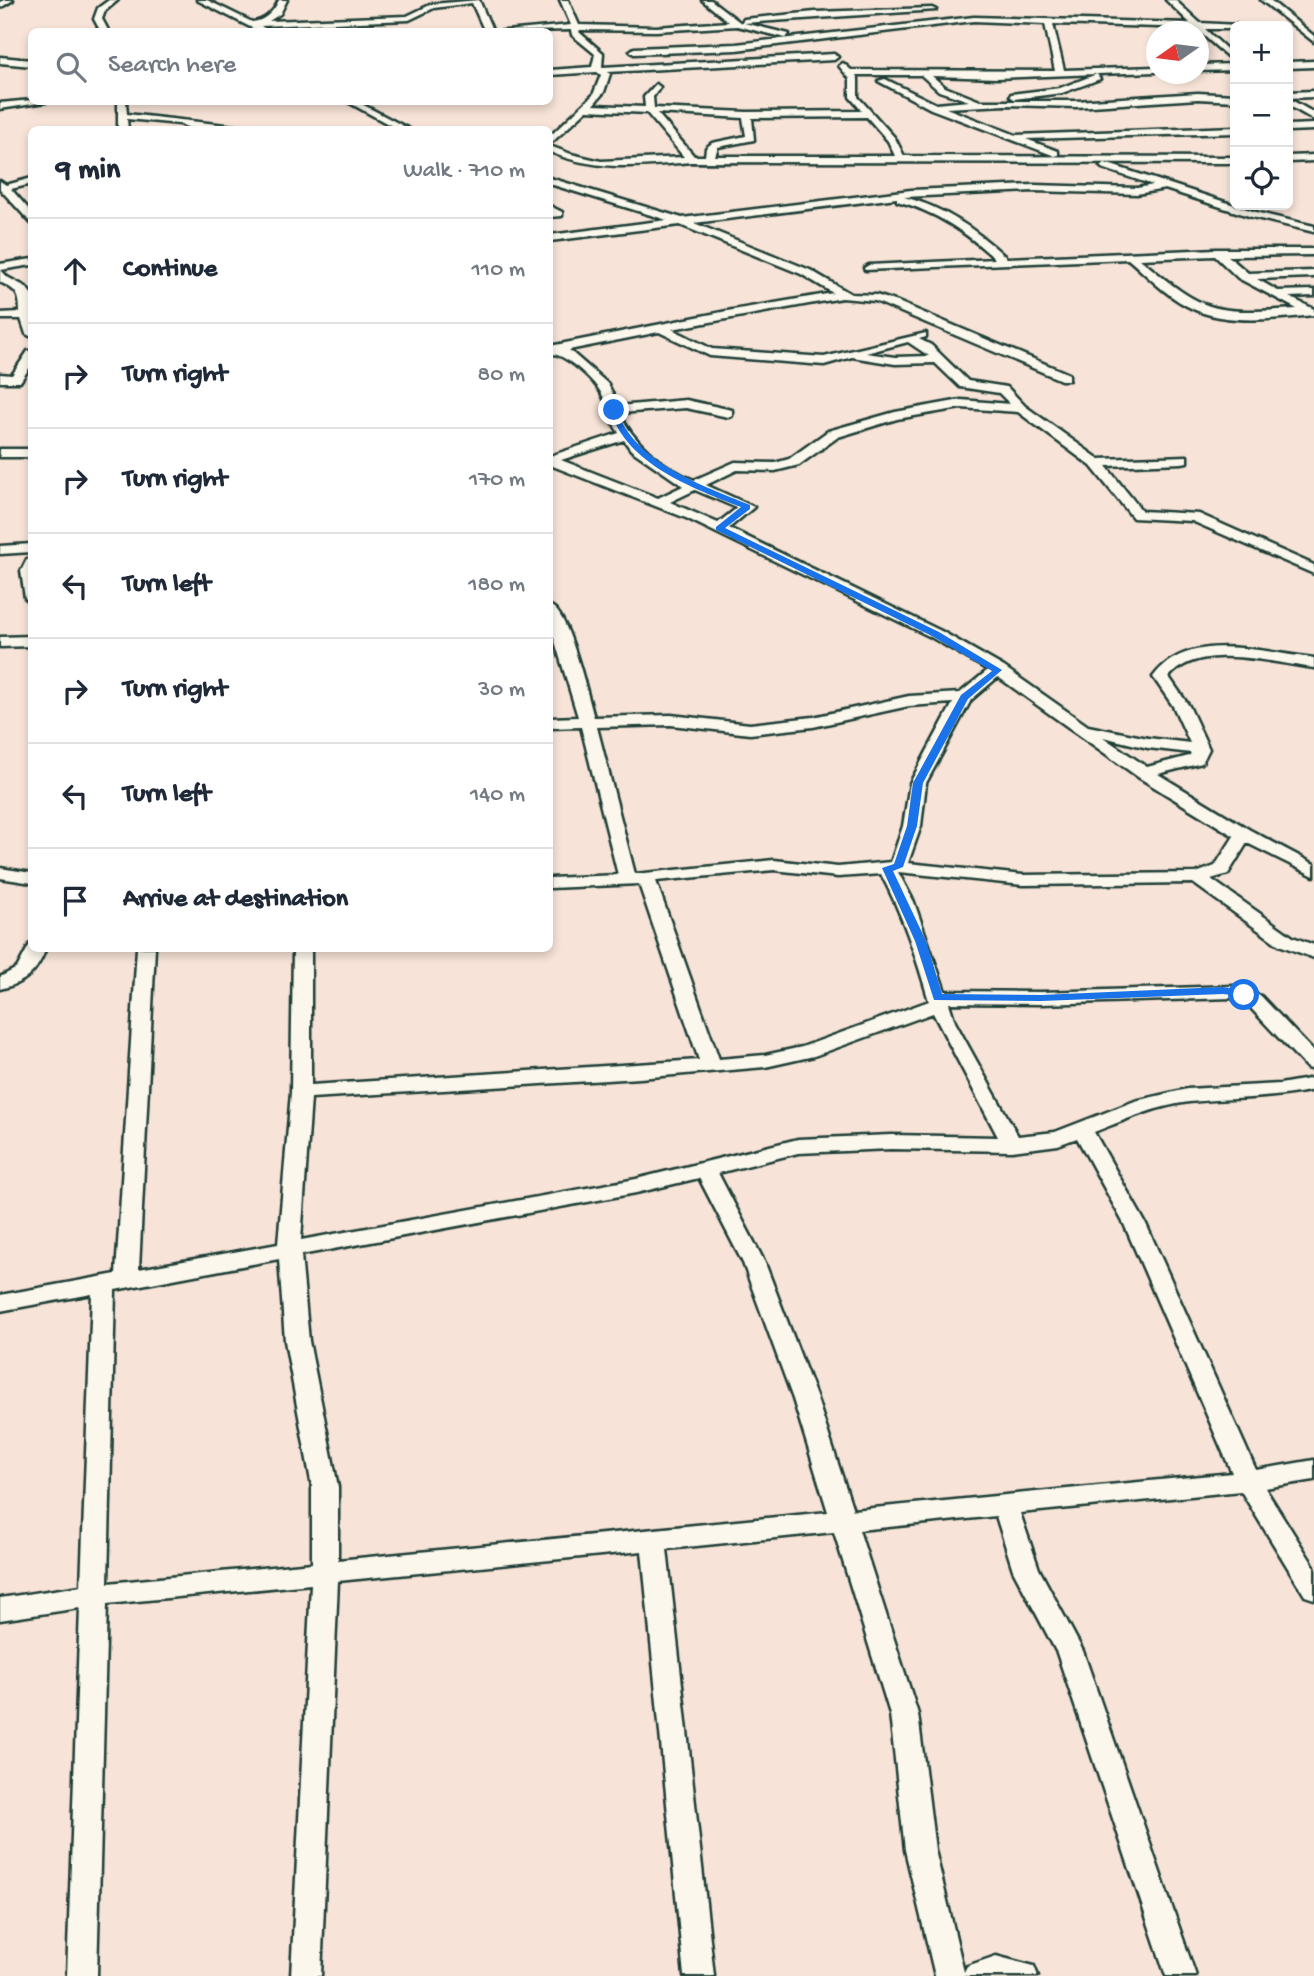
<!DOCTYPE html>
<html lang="en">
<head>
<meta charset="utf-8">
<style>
	:root { --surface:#fff; --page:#f2f2f3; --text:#1f2937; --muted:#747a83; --line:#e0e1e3 }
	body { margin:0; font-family:"Gochi Hand",sans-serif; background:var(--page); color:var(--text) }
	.controls { position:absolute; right:21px; top:21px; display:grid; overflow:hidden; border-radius:10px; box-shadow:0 4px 10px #0003 }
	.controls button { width:63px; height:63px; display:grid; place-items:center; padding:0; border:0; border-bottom:2px solid var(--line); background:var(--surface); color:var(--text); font:35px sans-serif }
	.compass { position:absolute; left:1146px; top:21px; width:63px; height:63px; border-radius:50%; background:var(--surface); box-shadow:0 4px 10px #0003; rotate:256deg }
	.stop { position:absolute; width:21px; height:21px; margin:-16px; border:5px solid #1a73e8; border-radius:50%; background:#fff }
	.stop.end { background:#1a73e8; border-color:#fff; box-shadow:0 2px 7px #0008 }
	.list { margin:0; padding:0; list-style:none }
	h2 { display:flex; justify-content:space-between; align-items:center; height:91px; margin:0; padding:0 28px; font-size:30px }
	h2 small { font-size:23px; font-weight:400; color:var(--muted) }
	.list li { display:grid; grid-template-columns:46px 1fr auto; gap:21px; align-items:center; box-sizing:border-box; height:105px; padding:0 28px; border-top:2px solid var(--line) }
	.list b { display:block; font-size:26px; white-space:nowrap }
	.list em { font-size:23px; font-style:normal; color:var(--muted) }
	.icon { flex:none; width:38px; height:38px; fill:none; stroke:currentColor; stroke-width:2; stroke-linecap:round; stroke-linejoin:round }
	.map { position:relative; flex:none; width:1314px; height:1976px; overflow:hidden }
	.search { position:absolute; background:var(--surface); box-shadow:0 4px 10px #0003; left:28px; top:28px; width:525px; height:77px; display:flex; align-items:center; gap:18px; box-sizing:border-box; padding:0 24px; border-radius:10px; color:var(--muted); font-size:26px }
	.panel { position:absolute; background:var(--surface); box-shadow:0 4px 10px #0003; left:28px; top:126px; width:525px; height:826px; border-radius:10px }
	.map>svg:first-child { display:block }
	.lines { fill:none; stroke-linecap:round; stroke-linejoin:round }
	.minor-casing { stroke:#1f3d34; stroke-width:5 }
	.minor { fill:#fbf7ec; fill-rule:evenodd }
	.route { fill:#1a73e8 }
</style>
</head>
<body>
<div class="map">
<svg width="1314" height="1976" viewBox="0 0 1314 1976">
	<rect width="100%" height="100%" fill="#f7e3d7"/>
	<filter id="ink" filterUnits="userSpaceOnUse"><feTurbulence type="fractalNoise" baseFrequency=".0143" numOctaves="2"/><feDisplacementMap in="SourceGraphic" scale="14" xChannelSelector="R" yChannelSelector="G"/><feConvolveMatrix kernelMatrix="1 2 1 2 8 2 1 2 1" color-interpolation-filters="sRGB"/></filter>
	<g filter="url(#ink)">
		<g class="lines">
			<g class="minor-casing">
				<path id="minor" d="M4 0H13L0 8V2Z
					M109 0H118L105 11 102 19 109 32H101L94 19 98 8Z
					M197 0H207L252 22C265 21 274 11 279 0H287L280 14 269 21 407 16 432 4 479 0 493 32H485L472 3 434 8 409 20 261 26 267 30 260 32Z
					M560 0H568L579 25 656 27 729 22 702 0H711L741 23 744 19 815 12 932 8 936 10 744 23 789 34 786 38 737 26 656 31 580 30 579 32 603 53 602 67 834 54 838 57 834 60 608 72 610 74 604 92 593 105 645 107 644 97 656 84 660 87 653 97 654 108 747 112 862 111 850 97V79L839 66 843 63 851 70 1055 71 1045 24 974 21 736 50 634 54 630 51 634 48 736 44 974 17 1190 23 1166 0H1175L1200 23 1238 25 1235 29H1205L1235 57V63L1195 28 1053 24 1064 70 1156 67V72L1097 74 1100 79 1062 93 1014 99 1010 96 1011 94 1060 88 1097 74 998 78 932 76 945 87 980 101H1076L1198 93 1235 95V101L1198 99 1076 107 1005 105 946 108 1016 135 1235 127V133L1026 139 1058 151V155L1055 156 931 109 878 81 885 79 936 104 969 101 939 91 921 75H856L858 79V97L895 138 904 156 1235 157V163L691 162C642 166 596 172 550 152V146L571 154 601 161 684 157 647 113 587 110 550 144V136L593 95 601 75 597 72 550 75V70L592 67 595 54 572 35 571 30 495 32 571 25ZM657 113 743 118 746 136 712 143 706 148 705 156H694ZM867 117 888 141 895 156H715L718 147 754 140 752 118Z
					M1261 0H1270L1314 36V42Z
					M0 57 32 60V66L0 63Z
					M1314 61V67L1288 68V62Z
					M1235 64V70L1198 71V65Z
					M1314 91V97L1288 98V92Z
					M1288 98 1314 113V120L1288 105Z
					M32 100 46 102 0 109V103Z
					M118 102H126L127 114 270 130H194L180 124 127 119 128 130H118Z
					M348 102H358L411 130H399Z
					M1314 124V130L1288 131V125Z
					M1314 155V161L1288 162V156Z
					M1105 163 1259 213 1314 226V232L1252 217 1165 189 1137 194 1034 191 904 197C946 208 976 230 1007 258L1217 249H1314V255L1228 256 1248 273 1314 271V277L1257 279 1278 291 1314 290V296L1289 297 1314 309V315C1274 319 1223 326 1187 306 1164 294 1147 275 1128 259L865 270 864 268 869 265 995 259C966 232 937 212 897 201V198L694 223 810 270 851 294 876 295 898 302 1069 374V380H1061L875 301 842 298 672 329 712 349 824 357 926 333V337L919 339 931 345 968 381 1007 387 1025 406 1099 459 1187 456V462L1182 463 1106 466 1142 511 1199 514 1314 565V574L1192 521 1133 518 1091 466 1018 412 961 408 897 419 838 437 799 465 775 471 737 470 706 485 754 507 729 528 941 631 1004 667 1088 726 1148 738 1190 743 1173 706 1153 677C1189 628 1263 653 1314 658V668C1272 663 1199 641 1169 677L1189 706 1209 749 1202 763 1158 774 1250 830 1314 864V876L1247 843 1228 874 1211 879 1293 937 1314 945V958L1279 945 1193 883 1023 885 898 872 914 902 945 991 1041 992 1234 986 1261 996 1314 1052V1070L1307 1068 1247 1004 1232 998 1041 1004 949 1003 955 1022 1018 1136 1055 1132 1135 1101 1187 1089 1280 1084 1314 1078V1090C1272 1099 1231 1098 1189 1102 1156 1106 1125 1120 1094 1132L1146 1224 1256 1470 1314 1460V1480L1265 1488 1314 1566V1599L1305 1596 1241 1491 1020 1513 1039 1569 1083 1651 1196 1976H1166L1057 1653 1013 1570 996 1516 859 1530 918 1714 935 1850 964 1972 967 1966 996 1956 1034 1966 1038 1976H935L905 1850 890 1714 834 1532 667 1549 714 1976H684L642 1551 338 1581 321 1976H291L311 1584 107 1604 97 1976H67L80 1608 0 1620V1598L81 1586 92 1294 0 1311V1295L116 1274 137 948H155L139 1269 278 1244 291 1092 293 948H311V1085L699 1060 639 884 550 888V878L618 875 581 727 550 728V718L578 717 550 625V606C568 609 588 697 594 717L671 715 750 724 813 717 909 696 960 693 988 670 931 637 686 518 550 465V456L619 433C609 419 608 401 598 388 590 377 563 352 550 354V346L727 311 833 293 801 274 680 225 550 241V235L667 220 550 184V178L682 218 911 190 1034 185 1137 188 1153 185 1102 168 1100 166ZM1215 256 1238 278 1297 309C1212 314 1206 314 1140 259ZM659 332 710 356 824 365 852 357 895 364 935 363 960 387 999 393 1010 404 961 400 895 412 828 431 789 459 775 463 735 462 694 480C666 469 632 443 620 413L686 408 728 417 732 416V410L686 400 618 406 608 384 569 350ZM908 342 929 356 895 357 866 353ZM624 440 631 450 683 486 658 498 561 460ZM695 490 737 508 718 523 670 502ZM998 677 1138 777 1234 836 1215 866 1196 873 1023 875 908 863 921 826 926 783 971 700ZM953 703 910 783 903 826 891 862 838 867 774 860 635 874 597 727 671 725 750 734 813 727 909 706ZM1103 737 1148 748 1191 753 1189 756 1147 767ZM774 870 838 877 881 874C903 915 916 957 929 1001L802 1047 765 1055 719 1059 656 881ZM933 1013 998 1137 891 1135 798 1139 636 1179 301 1240 311 1098 640 1078 765 1067 814 1056ZM1077 1138 1124 1224 1232 1473 853 1510 817 1399 765 1263 718 1173 798 1153 891 1149 1012 1151 1058 1145ZM699 1178 743 1263 793 1399 828 1512 338 1560V1487L309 1341 301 1255 636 1193ZM279 1259 285 1341 312 1487V1563L108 1583 115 1290Z
					M32 178V184L11 189 32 213V224L0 189V181L6 185Z
					M550 206 562 212V216L550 217Z
					M32 259V265L1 270 7 277 26 287 32 295V337L26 334 21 319H0V313L20 312C20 293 16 290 0 282V264Z
					M28 351H32V364L20 382H0V374L12 375Z
					M0 449H32V457H0Z
					M32 544V552L0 554V546Z
					M32 558V602L25 598 21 571 27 559Z
					M32 636V646L0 647V637Z
					M0 868 32 873V883L0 878Z
					M30 944 32 948H46C37 973 25 983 0 989V977L17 968Z"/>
			</g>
			<use href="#minor" class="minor"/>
		</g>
	</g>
	<path class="route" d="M614 408 617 410C634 463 704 486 750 505V509L725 528 939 632 1002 670 968 699 923 783 917 826 903 867 893 871 926 941 942 994 1041 995 1223 987 1248 992V997L1223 994 1041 1001 934 1000 915 941 882 868 894 864 907 826 913 783 961 695 992 671 932 636 716 530V527L741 507C693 488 627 465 610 410Z"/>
</svg>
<div class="controls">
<button>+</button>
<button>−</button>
<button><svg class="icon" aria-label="locate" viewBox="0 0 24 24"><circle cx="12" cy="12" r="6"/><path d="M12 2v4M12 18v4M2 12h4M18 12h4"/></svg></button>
</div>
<svg class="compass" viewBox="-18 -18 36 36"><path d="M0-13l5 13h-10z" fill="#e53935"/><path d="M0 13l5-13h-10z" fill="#747a83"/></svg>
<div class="stop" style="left:1244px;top:995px"></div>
<div class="stop end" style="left:614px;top:410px"></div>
<div class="search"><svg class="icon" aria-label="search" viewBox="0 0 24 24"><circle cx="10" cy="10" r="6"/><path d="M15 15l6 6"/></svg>Search here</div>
<section class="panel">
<h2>9 min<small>Walk · 710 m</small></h2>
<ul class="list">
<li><svg class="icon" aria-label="ahead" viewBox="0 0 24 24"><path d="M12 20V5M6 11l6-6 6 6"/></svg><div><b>Continue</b></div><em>110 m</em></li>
<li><svg class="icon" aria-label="right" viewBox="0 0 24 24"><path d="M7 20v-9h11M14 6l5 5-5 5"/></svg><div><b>Turn right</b></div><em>80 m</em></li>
<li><svg class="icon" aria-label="right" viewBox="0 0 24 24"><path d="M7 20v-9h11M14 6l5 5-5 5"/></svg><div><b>Turn right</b></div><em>170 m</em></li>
<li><svg class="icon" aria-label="left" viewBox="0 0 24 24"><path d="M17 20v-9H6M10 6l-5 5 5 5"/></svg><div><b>Turn left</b></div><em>180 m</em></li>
<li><svg class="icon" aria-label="right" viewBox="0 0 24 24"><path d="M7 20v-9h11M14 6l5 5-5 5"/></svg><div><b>Turn right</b></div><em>30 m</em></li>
<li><svg class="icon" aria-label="left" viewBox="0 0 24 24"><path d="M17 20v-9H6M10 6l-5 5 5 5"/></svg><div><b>Turn left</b></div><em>140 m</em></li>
<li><svg class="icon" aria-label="arrive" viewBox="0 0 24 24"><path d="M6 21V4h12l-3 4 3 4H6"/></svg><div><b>Arrive at destination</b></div></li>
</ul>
</section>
</div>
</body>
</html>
